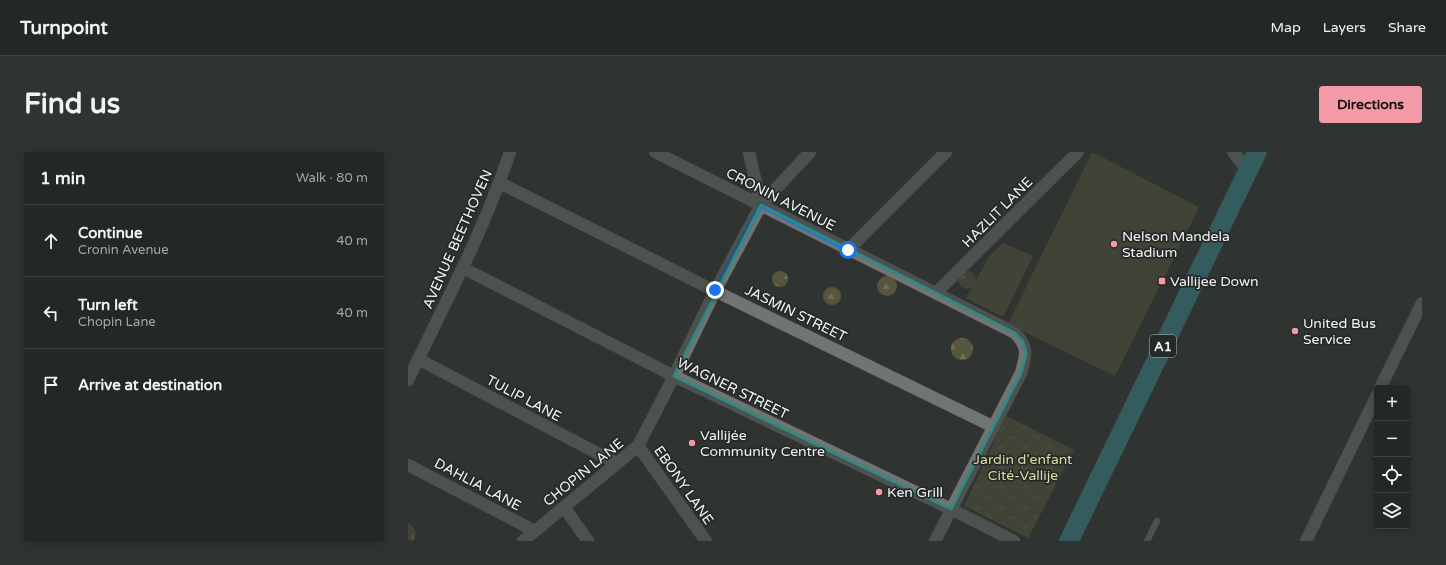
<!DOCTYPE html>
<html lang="en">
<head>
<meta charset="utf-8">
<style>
	:root { --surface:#232726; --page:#2f3332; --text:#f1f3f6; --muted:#a3a5a7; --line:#404443; --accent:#f49aa7 }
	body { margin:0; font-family:"Varela Round",sans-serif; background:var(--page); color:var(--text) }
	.controls { position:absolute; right:12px; bottom:12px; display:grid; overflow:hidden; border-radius:4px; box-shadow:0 2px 10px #0003 }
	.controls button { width:36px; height:36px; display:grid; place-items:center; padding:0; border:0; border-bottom:1px solid var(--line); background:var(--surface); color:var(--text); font:20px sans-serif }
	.stop { position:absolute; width:12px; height:12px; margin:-9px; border:3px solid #1a73e8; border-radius:50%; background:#fff }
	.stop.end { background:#1a73e8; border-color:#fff; box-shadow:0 1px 4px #0008 }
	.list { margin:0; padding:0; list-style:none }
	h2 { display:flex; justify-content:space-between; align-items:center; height:52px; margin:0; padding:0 16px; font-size:17px }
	h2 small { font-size:13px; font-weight:400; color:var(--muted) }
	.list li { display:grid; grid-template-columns:26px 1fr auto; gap:12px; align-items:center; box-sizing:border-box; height:72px; padding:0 16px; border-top:1px solid var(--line) }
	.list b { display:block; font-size:15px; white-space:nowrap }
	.list p { margin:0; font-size:13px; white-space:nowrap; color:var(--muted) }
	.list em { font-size:13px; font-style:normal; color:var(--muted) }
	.icon { flex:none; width:22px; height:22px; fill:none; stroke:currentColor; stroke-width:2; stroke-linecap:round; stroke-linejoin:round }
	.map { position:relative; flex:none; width:1014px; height:389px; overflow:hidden; border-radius:4px }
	header { display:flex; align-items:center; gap:24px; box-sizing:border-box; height:56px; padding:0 20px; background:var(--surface); border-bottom:1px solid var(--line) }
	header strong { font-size:19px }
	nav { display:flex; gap:22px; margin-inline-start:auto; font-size:14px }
	.intro { display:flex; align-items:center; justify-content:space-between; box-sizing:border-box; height:96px; padding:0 24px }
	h1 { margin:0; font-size:28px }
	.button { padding:10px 18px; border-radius:4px; background:var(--accent); color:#111; font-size:14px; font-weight:700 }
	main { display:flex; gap:24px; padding:0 24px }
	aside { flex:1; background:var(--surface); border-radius:4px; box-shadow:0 2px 10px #0003 }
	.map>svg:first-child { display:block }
	.grass { fill:#56563a }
	.forest { fill:url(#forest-firs) }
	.park { fill:url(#park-tufts) }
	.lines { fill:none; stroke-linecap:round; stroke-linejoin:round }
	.service-casing { stroke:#4b504e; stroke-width:7 }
	.minor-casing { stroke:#4b504e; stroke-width:13 }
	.primary-casing { stroke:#4b504e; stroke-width:20 }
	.service { stroke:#707573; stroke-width:6 }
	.minor { stroke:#707573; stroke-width:12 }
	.primary { stroke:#3b8d95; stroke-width:19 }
	.route { stroke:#1a73e8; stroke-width:5 }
	.marked { fill:none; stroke:#318982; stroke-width:3; stroke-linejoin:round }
	.poi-dot { fill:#f49aa7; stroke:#252a28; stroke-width:1.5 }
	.labels { text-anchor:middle; stroke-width:3.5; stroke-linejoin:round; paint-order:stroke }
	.shield { fill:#252a28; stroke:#b4b7b6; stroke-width:1 }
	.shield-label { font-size:13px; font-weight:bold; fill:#f1f4f3 }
	.street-label { font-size:14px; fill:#f1f4f3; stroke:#252a28 }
	.poi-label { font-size:14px; fill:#f1f4f3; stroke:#252a28; text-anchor:start }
	.park-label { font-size:14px; fill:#d9dba2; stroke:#252a28 }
</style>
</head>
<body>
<header>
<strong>Turnpoint</strong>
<nav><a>Map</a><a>Layers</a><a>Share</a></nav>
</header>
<div class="intro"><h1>Find us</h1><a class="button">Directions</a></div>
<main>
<aside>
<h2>1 min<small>Walk · 80 m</small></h2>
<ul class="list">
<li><svg class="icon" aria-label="ahead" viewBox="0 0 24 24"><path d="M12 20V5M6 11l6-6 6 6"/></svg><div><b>Continue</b><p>Cronin Avenue</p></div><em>40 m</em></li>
<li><svg class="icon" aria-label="left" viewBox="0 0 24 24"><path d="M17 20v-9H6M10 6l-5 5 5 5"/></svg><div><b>Turn left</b><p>Chopin Lane</p></div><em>40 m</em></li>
<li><svg class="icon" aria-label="arrive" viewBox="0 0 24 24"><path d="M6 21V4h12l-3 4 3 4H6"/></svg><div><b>Arrive at destination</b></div></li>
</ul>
</aside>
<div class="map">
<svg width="1014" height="389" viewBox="0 0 1014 389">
	<defs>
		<pattern id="forest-firs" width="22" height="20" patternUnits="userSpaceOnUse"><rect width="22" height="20" fill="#56563a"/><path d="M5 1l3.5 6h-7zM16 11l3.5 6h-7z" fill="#6f6f57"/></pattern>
		<pattern id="park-tufts" width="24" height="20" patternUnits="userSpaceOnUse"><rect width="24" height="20" fill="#56563a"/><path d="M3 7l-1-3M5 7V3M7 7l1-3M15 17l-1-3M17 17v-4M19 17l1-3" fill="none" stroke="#6f6f57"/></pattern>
	</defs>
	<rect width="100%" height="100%" fill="#2f3432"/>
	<path class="grass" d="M684 0 791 55 707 224 600 172Z
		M595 91 625 104 595 165 558 146 582 103Z"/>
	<path class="forest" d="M550 128a9 9 0 1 1 18 0a9 9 0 1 1-18 0Z
		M364 127a8 8 0 1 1 16 0a8 8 0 1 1-16 0Z
		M469 134a10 10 0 1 1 20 0a10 10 0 1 1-20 0Z
		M415 144a9 9 0 1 1 18 0a9 9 0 1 1-18 0Z
		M543 197a11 11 0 1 1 22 0a11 11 0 1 1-22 0Z
		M0 371 4 373 8 380 6 389H0Z"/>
	<path class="park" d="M598 264 666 298 620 386 556 354Z"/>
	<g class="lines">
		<g class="service-casing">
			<path id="service" d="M739 389 749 369"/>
		</g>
		<g class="minor-casing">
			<path id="minor" d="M247 0 607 181C621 196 618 203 613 221L527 389
				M341 0 353 53
				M825 0 840 19
				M92 31 307 139 586 275
				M440 98 538 0
				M55 116 266 224 543 357 606 389
				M528 141 670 0
				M10 207 208 311
				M0 228C36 153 76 79 102 0
				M972 236 1014 151
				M230 294 298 389
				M0 313 127 379
				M156 355 180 389
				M115 389 230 294 266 224 307 139 353 53 402 0
				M898 389 969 243"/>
		</g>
		<g class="primary-casing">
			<path id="primary" d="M661 389 849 0"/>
		</g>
		<use href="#service" class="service"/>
		<use href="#minor" class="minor"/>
		<use href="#primary" class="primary"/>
	</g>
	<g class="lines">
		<path class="route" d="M307 138 353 53 440 98"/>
	</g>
	<path d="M0 0H1014V389H0ZM353 53 607 181 615 190 618 202 613 221 543 357 266 224Z" fill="#2f3432" fill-opacity=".55" fill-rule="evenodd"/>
	<path class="marked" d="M353 53 607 181 615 190 618 202 613 221 543 357 266 224Z"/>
	<g class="poi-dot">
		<circle cx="706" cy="92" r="4"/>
		<rect x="750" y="125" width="8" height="8" rx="2"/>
		<circle cx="887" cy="179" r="4"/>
		<circle cx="284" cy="291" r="4"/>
		<circle cx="471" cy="340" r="4"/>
	</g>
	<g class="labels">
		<rect class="shield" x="742" y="183" width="26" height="22" rx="3"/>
		<g class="shield-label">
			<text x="755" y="199">A1</text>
		</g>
		<g class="street-label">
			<text transform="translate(373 47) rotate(27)" y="5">CRONIN AVENUE</text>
			<text transform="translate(589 60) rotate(-45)" y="5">HAZLIT LANE</text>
			<text transform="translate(49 87) rotate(-66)" y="5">AVENUE BEETHOVEN</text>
			<text transform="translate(388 161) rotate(26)" y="5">JASMIN STREET</text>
			<text transform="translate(325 236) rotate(26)" y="5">WAGNER STREET</text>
			<text transform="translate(116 246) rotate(28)" y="5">TULIP LANE</text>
			<text transform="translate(175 320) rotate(-39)" y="5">CHOPIN LANE</text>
			<text transform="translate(70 332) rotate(28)" y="5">DAHLIA LANE</text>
			<text transform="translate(276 333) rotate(55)" y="5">EBONY LANE</text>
		</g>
		<g class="poi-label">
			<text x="714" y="89">Nelson Mandela<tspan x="714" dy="16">Stadium</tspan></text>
			<text x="762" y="134">Vallijee Down</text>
			<text x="895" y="176">United Bus<tspan x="895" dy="16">Service</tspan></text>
			<text x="292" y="288">Vallijée<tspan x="292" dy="16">Community Centre</tspan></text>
			<text x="479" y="345">Ken Grill</text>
		</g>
		<g class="park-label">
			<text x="615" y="312">Jardin d'enfant<tspan x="615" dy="16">Cité-Vallije</tspan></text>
		</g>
	</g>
</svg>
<div class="controls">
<button>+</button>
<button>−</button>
<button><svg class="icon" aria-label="locate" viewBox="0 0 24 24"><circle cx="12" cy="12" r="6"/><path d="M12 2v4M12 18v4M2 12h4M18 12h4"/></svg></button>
<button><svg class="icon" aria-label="layers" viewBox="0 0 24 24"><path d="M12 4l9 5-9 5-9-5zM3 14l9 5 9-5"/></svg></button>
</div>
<div class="stop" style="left:440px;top:98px"></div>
<div class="stop end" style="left:307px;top:138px"></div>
</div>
</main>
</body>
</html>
